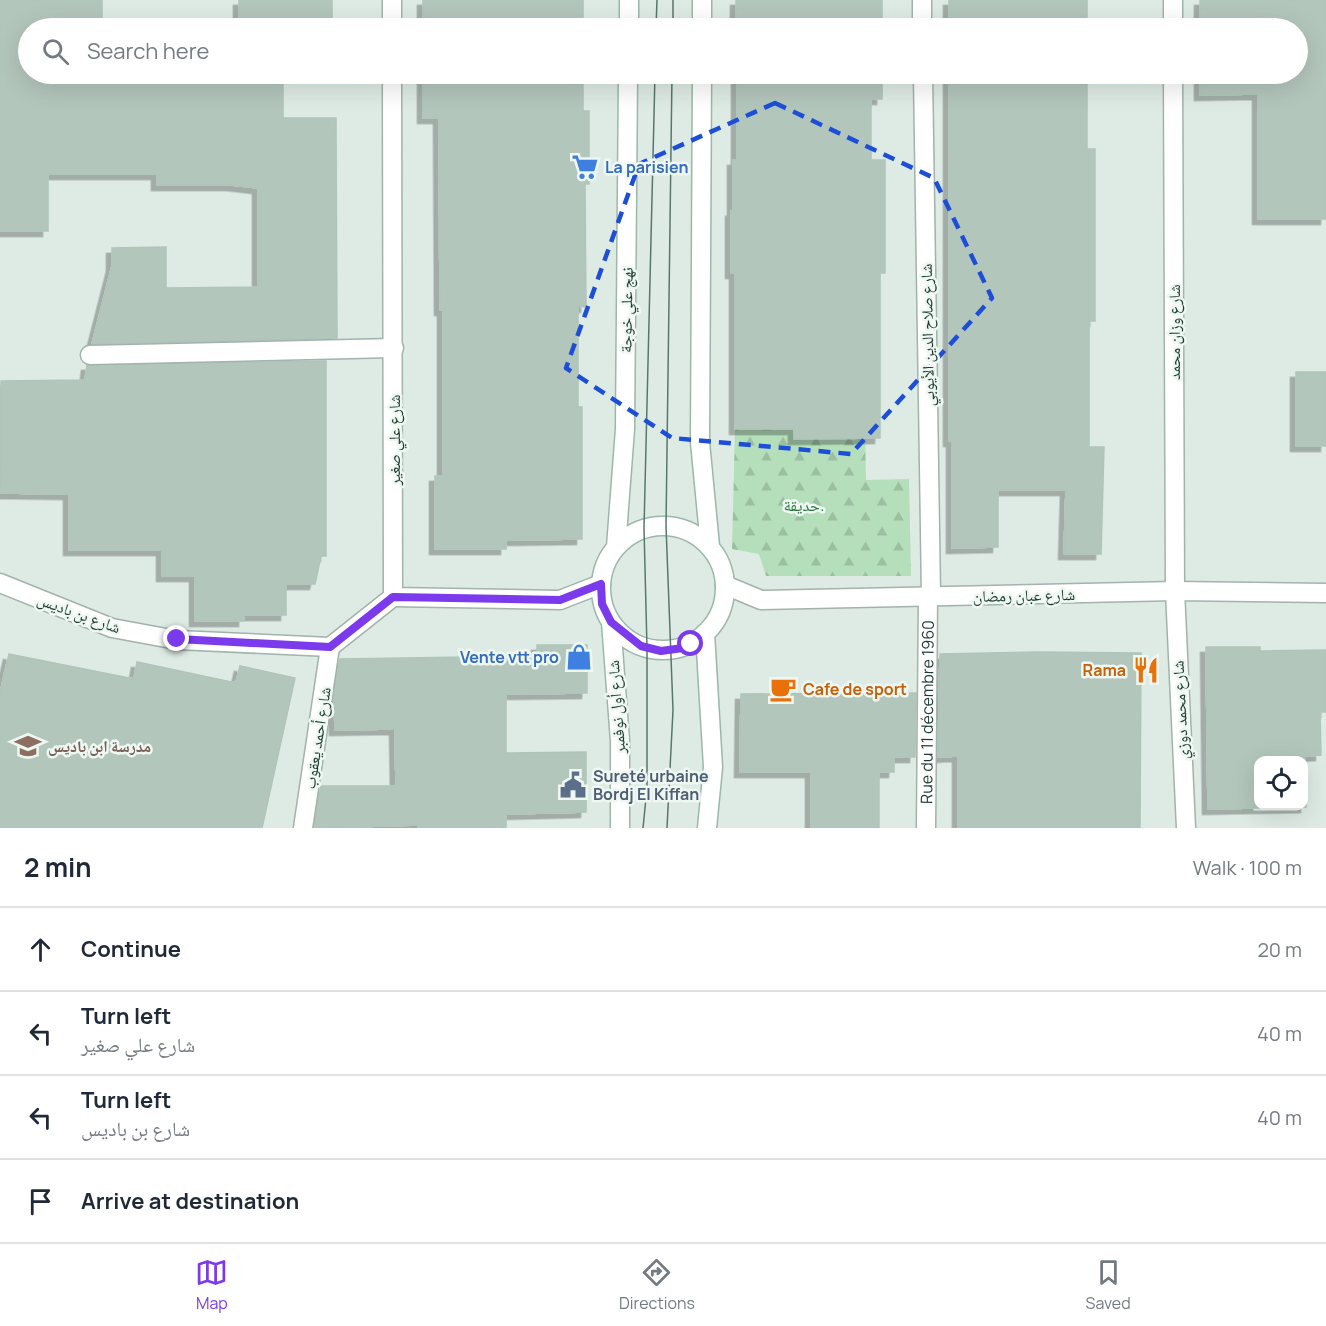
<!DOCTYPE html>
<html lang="en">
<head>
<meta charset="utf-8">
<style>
	:root { --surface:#fff; --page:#f2f2f3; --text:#1f2937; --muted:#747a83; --line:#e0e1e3; --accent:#7c3aed }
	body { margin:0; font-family:Manrope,"Noto Naskh Arabic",sans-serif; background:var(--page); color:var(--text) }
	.controls { position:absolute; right:18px; bottom:18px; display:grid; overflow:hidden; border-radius:12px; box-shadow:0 6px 24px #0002 }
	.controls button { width:54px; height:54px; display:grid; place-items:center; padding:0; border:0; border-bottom:2px solid var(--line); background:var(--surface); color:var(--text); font:30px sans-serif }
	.stop { position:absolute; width:18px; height:18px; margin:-14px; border:4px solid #7c3aed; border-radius:50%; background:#fff }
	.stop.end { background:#7c3aed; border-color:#fff; box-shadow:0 2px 6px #0008 }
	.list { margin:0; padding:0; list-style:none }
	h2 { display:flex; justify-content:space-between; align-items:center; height:78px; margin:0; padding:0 24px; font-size:26px }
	h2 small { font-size:20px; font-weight:400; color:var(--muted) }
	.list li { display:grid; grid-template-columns:39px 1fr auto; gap:18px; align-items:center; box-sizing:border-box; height:84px; padding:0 24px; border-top:2px solid var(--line) }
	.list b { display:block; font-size:22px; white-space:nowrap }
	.list p { margin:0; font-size:20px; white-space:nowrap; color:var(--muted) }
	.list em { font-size:20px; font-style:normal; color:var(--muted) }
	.icon { flex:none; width:33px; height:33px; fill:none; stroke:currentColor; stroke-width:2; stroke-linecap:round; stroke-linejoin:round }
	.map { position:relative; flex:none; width:1326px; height:828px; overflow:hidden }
	.search { position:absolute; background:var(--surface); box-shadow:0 6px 24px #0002; left:18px; right:18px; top:18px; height:66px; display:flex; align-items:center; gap:15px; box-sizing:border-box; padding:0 21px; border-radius:33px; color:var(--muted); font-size:22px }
	.sheet { height:414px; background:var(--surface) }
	nav { display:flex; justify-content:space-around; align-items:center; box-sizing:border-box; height:84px; border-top:2px solid var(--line); background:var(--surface); font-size:16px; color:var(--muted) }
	nav a { display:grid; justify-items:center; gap:3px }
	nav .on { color:var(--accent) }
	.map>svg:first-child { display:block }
	.forest { fill:url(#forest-firs) }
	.building { fill:#b3c6bc; stroke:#b0c5ba; stroke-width:1.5; fill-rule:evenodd; filter:url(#shadow) }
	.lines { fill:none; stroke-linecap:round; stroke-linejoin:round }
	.minor-casing { stroke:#a1b3aa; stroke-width:21 }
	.tertiary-casing { stroke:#a1b3aa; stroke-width:21 }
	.secondary-casing { stroke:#9cb7aa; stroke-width:21 }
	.minor { stroke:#fff; stroke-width:18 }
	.tertiary { stroke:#fff; stroke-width:18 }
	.secondary { stroke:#fff; stroke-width:18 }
	.tram { stroke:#58776b; stroke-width:1.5 }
	.route { stroke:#7c3aed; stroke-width:8 }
	.marked { fill:none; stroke:#1d4ed8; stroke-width:4.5; stroke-dasharray:12 8; stroke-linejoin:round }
	.labels { text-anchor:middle; stroke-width:5; stroke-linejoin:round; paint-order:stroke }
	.shop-label { font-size:16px; font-weight:bold; fill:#366cbe; stroke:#eef7f2; text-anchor:start }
	.street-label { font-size:16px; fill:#1e3b30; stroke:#eef7f2 }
	.park-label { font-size:16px; fill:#26753b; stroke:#eef7f2 }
	.food-label { font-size:16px; font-weight:bold; fill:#c56008; stroke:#eef7f2; text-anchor:end }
	.education-label { font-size:16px; font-weight:bold; fill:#785e54; stroke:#eef7f2; text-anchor:start }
	.service-label { font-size:16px; font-weight:bold; fill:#4e5e75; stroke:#eef7f2; text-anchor:start }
</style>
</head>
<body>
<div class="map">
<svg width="1326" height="828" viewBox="0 0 1326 828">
	<defs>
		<pattern id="forest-firs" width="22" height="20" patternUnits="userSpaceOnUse" patternTransform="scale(1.5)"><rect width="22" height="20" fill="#b5debb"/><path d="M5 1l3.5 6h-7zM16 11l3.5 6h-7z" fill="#9bbfa1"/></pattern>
		<filter id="shadow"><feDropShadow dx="-5.5" dy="5.5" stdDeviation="0" flood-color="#0004"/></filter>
	</defs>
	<rect width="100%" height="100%" fill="#deebe4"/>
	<path class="forest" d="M735 429H793L794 438 865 435 866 480 909 479 911 576H766L759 554 732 549Z"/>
	<path class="building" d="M0 0H102V28H28V74H283V118H336L337 338 92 344 112 266V248L166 247V288L258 287V188L231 185H157V174H48V231H0Z
		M239 0H332V28H239Z
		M423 0H583V28H423Z
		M736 0H882V28H736Z
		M949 0H1087V28H949Z
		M1200 0H1326V219H1258V94L1200 95V74H1298V28H1200Z
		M423 74H583V111H589V184H585L586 307 578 306V407H582V539L506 540V549H435V476H443V310H440L439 118H423Z
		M737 74H882V99H871V160H885V273H880V438L794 439V429H735V273H731V211H733V160H737Z
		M949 74H1087V149H1095V321H1089V447H1104L1101 554H1064L1066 490H998V547L952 548V441H949Z
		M326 361V556H321L315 584H286V615H244V621H195V576H162V550H69V494L0 493 1 381 85 380 87 365Z
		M1296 372H1326V446H1296Z
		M537 645H587V693L506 694V753L586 752V812L506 814V828H418V825L314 828 321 786H396L395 729 335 730 334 694 340 659 537 656Z
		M1206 647H1260V651L1326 650V712H1320L1321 755 1305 756 1306 807 1208 809ZM1258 760H1304V806H1258Z
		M1036 652 1141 653 1140 828H958V756L938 757 940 654Z
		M9 654 134 679 137 662 236 683 240 666 295 678 262 828H0V694Z
		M916 693 915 757H894V772H879V828H811V772H740L741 694Z"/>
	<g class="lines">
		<g class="minor-casing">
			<g id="minor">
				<path d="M392 0V28"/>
				<path d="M922 0V28"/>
				<path d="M392 74 393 597 560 600 601 584"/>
				<path d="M923 74 931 596"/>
				<path d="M90 355 394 348"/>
				<path d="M0 583 112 628 177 640 330 647 393 597"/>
				<path d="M725 585 761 600 1175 591 1326 593"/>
				<path d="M303 828 330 647"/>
				<path id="s1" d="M926 828 928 596"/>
			</g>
		</g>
		<g class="tertiary-casing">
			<path id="tertiary" d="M1173 0V28
				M1173 74 1175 591 1186 828"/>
		</g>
		<g class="secondary-casing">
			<path id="secondary" d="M629 28V0
				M702 28V0
				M702 74 700 442 710 546
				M601 588a62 62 0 1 1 124 0a62 62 0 1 1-124 0Z
				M616 547 625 429 628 74
				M611 622 620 741V828
				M705 633 713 767 707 828"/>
		</g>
		<use href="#minor" class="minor"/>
		<use href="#tertiary" class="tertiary"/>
		<use href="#secondary" class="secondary"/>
		<path class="tram" d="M656 28 657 0
			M673 28V0
			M643 828 647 788V648L644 528 655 74
			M667 828 673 710 666 526 672 74"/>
	</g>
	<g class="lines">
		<path class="route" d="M177 639 330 647 393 597 560 600 601 584 602 604 611 622 641 646 661 651 683 648 691 644"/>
	</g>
	<path class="marked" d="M775 103 934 178 992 298 851 454 672 438 566 368 639 164Z"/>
	<defs>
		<g id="supermarket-bare" transform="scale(2.07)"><path d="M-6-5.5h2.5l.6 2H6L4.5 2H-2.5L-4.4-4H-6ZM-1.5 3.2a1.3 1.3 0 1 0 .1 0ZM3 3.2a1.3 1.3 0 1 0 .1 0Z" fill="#3f7fe0" stroke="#eef7f2" stroke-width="2.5" paint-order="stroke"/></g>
		<g id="shop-bare" transform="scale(2.07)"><path d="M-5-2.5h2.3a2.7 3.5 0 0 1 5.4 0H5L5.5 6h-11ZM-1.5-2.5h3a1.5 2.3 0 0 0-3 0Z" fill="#3f7fe0" stroke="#eef7f2" stroke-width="2.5" paint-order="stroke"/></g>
		<g id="restaurant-bare" transform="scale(2.07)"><path d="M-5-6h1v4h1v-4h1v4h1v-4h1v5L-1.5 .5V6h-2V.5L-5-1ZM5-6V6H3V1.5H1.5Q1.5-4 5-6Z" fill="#e8710a" stroke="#eef7f2" stroke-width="2.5" paint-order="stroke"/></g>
		<g id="cafe-bare" transform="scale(2.07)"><path d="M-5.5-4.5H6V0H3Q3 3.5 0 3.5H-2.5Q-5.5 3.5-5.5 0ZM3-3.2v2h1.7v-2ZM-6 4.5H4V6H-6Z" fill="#e8710a" stroke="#eef7f2" stroke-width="2.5" paint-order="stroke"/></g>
		<g id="school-bare" transform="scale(2.07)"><path d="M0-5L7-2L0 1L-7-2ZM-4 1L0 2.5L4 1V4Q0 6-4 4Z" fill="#8d6e63" stroke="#eef7f2" stroke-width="2.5" paint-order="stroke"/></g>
		<g id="civic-bare" transform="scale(2.07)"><path d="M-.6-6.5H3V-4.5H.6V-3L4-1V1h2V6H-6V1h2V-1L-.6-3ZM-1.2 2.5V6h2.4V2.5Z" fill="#5c6f8a" stroke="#eef7f2" stroke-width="2.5" paint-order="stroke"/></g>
	</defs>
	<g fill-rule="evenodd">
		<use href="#supermarket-bare" x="585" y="167"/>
		<use href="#shop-bare" x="579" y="657"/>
		<use href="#restaurant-bare" x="1146" y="670"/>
		<use href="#cafe-bare" x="783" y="689"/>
		<use href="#school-bare" x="28" y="746"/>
		<use href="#civic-bare" x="573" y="785"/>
	</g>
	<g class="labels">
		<g class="shop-label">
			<text x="605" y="173">La parisien</text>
			<text x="559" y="663" text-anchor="end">Vente vtt pro</text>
		</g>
		<g class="street-label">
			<text transform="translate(626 310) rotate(-89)" y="6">نهج علي خوجة</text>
			<text transform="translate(1174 332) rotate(-90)" y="6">شارع وزان محمد</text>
			<text transform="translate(927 335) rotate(-91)" y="6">شارع صلاح الدين الأيوبي</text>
			<text transform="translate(394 440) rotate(-90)" y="6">شارع علي صغير</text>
			<text transform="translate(1024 595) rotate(-1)" y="6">شارع عبان رمضان</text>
			<text transform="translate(79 613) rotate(20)" y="6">شارع بن باديس</text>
			<text transform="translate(616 707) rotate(-94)" y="6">شارع أول نوفمبر</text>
			<text transform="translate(1180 710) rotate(-93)" y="6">شارع محمد دوزي</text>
			<text dy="6" stroke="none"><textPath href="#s1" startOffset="116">Rue du 11 décembre 1960</textPath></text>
			<text transform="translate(317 738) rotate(-81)" y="6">شارع أحمد يعقوب</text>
		</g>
		<g class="park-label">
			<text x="804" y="511">حديقة.</text>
		</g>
		<g class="food-label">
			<text x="1126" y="676">Rama</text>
			<text x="803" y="695" text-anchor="start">Cafe de sport</text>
		</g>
		<g class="education-label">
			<text x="48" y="752">مدرسة ابن باديس</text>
		</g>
		<g class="service-label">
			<text x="593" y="782">Sureté urbaine<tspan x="593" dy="18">Bordj El Kiffan</tspan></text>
		</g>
	</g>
</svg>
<div class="controls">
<button><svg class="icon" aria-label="locate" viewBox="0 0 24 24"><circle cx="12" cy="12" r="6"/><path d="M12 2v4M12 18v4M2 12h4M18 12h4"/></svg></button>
</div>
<div class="stop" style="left:691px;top:644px"></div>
<div class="stop end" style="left:177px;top:639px"></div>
<div class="search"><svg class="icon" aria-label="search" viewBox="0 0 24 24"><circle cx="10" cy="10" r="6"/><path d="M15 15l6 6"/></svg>Search here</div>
</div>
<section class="sheet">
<h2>2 min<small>Walk · 100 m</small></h2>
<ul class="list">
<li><svg class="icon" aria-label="ahead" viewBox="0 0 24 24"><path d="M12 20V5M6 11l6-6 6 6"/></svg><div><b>Continue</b></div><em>20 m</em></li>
<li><svg class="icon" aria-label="left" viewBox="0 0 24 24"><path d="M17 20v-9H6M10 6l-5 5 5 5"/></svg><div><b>Turn left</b><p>شارع علي صغير</p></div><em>40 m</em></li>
<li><svg class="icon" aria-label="left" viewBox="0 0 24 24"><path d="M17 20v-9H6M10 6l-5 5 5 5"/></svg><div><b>Turn left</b><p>شارع بن باديس</p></div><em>40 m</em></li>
<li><svg class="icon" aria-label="arrive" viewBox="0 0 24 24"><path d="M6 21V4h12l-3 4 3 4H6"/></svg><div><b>Arrive at destination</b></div></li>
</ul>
</section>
<nav>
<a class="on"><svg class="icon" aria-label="map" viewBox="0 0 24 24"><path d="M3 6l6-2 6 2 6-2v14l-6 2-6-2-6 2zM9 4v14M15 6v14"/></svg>Map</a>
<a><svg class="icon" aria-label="directions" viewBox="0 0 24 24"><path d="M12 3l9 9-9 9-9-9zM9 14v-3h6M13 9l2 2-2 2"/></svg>Directions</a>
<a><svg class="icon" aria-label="saved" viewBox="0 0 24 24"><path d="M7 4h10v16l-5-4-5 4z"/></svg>Saved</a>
</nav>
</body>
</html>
